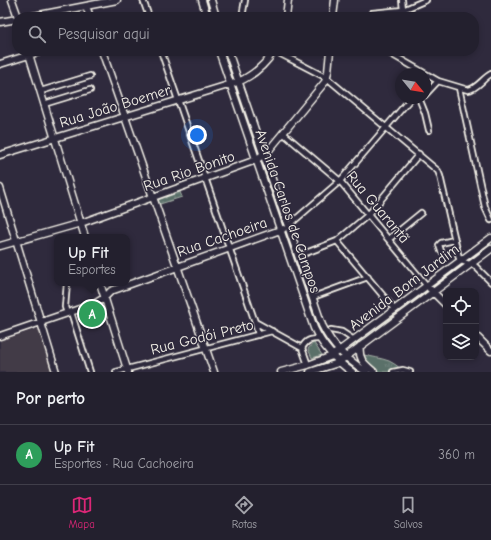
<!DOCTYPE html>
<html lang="pt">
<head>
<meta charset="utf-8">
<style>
	:root { --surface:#23202e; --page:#2f2d3a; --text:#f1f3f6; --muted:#a3a3aa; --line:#403e4a; --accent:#db2777 }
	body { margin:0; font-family:"Comic Neue",sans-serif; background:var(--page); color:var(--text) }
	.controls { position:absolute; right:12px; bottom:12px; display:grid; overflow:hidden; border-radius:8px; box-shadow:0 2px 6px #0003 }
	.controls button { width:36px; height:36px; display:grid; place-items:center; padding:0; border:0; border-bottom:1px solid var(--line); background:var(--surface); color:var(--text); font:20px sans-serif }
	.compass { position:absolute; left:395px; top:68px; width:36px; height:36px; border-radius:50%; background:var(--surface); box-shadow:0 2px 6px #0003; rotate:120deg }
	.you { position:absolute; left:197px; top:135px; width:14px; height:14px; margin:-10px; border:3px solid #fff; border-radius:50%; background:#1a73e8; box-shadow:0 0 0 6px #1a73e833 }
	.badge { display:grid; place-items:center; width:26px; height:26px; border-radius:50%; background:var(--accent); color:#fff; font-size:13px; font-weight:700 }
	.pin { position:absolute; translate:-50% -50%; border:2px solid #fff; box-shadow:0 1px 4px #0006 }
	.popup { position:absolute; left:54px; top:234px; width:76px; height:52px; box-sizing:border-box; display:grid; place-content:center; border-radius:8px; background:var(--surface); filter:drop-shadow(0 1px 3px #0005); font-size:13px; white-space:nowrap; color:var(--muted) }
	.popup b { font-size:15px; color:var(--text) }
	.popup::after { content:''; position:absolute; left:50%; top:100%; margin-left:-8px; border:8px solid transparent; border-top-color:var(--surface) }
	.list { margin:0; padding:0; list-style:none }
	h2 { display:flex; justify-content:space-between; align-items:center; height:52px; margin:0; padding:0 16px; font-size:17px }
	h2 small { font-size:13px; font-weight:400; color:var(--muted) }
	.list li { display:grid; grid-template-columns:26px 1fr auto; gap:12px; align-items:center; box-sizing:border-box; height:60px; padding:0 16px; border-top:1px solid var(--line) }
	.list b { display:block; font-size:15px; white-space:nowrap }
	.list p { margin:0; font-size:13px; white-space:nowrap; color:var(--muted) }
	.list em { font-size:13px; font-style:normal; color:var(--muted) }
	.icon { flex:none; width:22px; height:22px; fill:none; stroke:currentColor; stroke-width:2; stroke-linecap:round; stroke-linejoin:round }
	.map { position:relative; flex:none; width:491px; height:372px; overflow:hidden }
	.search { position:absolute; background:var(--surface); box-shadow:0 2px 6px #0003; left:12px; right:12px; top:12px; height:44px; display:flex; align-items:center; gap:10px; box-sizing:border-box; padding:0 14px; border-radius:16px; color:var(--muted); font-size:15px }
	.sheet { height:112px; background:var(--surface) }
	nav { display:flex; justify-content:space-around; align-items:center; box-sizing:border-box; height:56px; border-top:1px solid var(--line); background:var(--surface); font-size:11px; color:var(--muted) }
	nav a { display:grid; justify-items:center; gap:2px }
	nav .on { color:var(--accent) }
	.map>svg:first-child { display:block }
	.built { fill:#433a47 }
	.grass { fill:url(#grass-tufts); stroke:#a7b0a8 }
	.garden { fill:url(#garden-dots); stroke:#a7b0a8 }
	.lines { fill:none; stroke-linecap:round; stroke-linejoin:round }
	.street-casing { stroke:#f4f1e8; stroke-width:8 }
	.secondary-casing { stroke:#f4f1e8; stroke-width:9 }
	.street { stroke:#2f2a3d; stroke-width:4.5 }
	.secondary { stroke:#2f2a3d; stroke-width:6 }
	.labels { text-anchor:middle; stroke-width:3; stroke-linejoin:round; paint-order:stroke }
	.street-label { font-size:15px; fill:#f4f1e8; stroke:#2f2a3d }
</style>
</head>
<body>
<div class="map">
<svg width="491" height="372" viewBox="0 0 491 372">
	<defs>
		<pattern id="grass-tufts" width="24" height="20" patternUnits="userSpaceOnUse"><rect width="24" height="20" fill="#5a6f69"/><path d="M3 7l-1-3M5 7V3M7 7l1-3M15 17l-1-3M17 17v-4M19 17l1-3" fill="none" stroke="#72847e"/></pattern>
		<pattern id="garden-dots" width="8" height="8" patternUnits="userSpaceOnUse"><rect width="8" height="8" fill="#5a6f69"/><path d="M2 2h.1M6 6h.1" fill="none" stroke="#72847e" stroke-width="1.8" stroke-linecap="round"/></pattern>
	</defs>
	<rect width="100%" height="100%" fill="#2f2a3d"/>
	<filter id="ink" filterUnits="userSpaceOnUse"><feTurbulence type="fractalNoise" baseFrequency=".025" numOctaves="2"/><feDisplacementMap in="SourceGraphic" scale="8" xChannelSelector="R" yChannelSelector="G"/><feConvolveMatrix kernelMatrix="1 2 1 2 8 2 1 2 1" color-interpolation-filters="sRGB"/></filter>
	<g filter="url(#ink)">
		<path class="built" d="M37 329 39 330 52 372H0V341Z"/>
		<path class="grass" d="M239 88 258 145 254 147 235 90Z
			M266 171 285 224 281 225 262 172Z
			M291 240 334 348 330 350 316 327 286 241Z
			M491 243V245L352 348 351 347Z
			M313 343H314L322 355 312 358 308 349Z
			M362 348 361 351 364 355C372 357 381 358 389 361 396 364 401 370 408 372H376L357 353Z"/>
		<path class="garden" d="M180 192 182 197 160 204 158 200Z"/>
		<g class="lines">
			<g class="street-casing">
				<path id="street" d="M143 0 149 17
					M402 0 403 10
					M372 13 403 10 426 0
					M242 17 245 0
					M161 51 255 322 302 348
					M275 51 327 78 438 171 440 176 459 258 461 261 475 266 491 282
					M386 51 438 81 468 90C477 89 483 78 491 74
					M459 88 485 207 491 220
					M41 91 90 76
					M425 95 438 81
					M419 98 425 113 429 130
					M44 104 90 90
					M283 133 340 181 427 286
					M288 226 340 181 411 98
					M389 239 421 213
					M337 241 395 310
					M441 251 439 245 441 243 454 240
					M298 256 337 241 368 215 419 154
					M67 283 65 307 67 313
					M313 297 368 277
					M71 312 90 372
					M255 322 258 335
					M331 330 342 332 354 340
					M308 365 302 348C306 340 311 339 319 339
					M116 372 272 331
					M393 372 403 370 410 372"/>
			</g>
			<g class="secondary-casing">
				<path id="secondary" d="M12 0 18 17
					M202 0 207 17
					M211 0 216 17
					M86 6 90 17
					M29 17 117 0
					M286 17 288 0
					M333 17 335 0
					M0 22 17 19
					M28 51 85 237
					M102 51 214 372
					M219 51 314 328C323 347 335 360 352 372
					M228 51 322 325C333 348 346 358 366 372
					M0 64 42 51
					M0 155 238 82C254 75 265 65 274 51
					M0 188 56 372
					M0 246 81 223 256 160 269 150 325 82 328 72 330 51
					M100 283 128 372
					M430 289 446 305
					M0 336 94 304 104 298 111 291 283 229
					M476 336 491 351
					M360 346C358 360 365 364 374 372
					M281 372 308 365 332 356 491 238
					M310 372 335 364 346 357 491 249"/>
			</g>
			<use href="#street" class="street"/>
			<use href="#secondary" class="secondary"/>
		</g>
	</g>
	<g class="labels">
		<g class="street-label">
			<text transform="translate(115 106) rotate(-17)" y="5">Rua João Boemer</text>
			<text transform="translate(189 171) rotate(-19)" y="5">Rua Rio Bonito</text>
			<text transform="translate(378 207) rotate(50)" y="5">Rua Guarantã</text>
			<text transform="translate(288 211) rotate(71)" y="5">Avenida Carlos de Campos</text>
			<text transform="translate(222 237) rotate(-19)" y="5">Rua Cachoeira</text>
			<text transform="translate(404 287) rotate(-37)" y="5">Avenida Bom Jardim</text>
			<text transform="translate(202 337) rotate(-14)" y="5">Rua Godói Preto</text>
		</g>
	</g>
</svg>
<div class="controls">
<button><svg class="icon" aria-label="locate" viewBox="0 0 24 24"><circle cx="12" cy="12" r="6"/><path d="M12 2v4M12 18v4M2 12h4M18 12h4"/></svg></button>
<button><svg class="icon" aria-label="layers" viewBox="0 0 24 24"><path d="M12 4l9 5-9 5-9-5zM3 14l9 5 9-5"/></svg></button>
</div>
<svg class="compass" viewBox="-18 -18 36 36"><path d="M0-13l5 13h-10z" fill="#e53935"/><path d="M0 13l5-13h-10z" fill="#a3a3aa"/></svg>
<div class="you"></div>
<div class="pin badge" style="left:92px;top:314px;background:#2e9e5b">A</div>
<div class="popup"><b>Up Fit</b>Esportes</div>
<div class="search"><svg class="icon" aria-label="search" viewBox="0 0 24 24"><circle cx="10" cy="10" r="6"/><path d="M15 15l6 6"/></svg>Pesquisar aqui</div>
</div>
<section class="sheet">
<h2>Por perto<small></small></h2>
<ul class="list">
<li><span class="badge" style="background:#2e9e5b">A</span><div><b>Up Fit</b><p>Esportes · Rua Cachoeira</p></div><em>360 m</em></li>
</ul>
</section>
<nav>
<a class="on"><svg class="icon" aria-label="map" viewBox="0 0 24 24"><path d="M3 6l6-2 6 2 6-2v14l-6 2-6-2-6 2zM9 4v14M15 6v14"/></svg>Mapa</a>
<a><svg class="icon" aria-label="directions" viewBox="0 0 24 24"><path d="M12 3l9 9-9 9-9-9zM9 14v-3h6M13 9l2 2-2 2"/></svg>Rotas</a>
<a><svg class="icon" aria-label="saved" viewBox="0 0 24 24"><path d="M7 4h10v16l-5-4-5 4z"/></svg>Salvos</a>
</nav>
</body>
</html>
